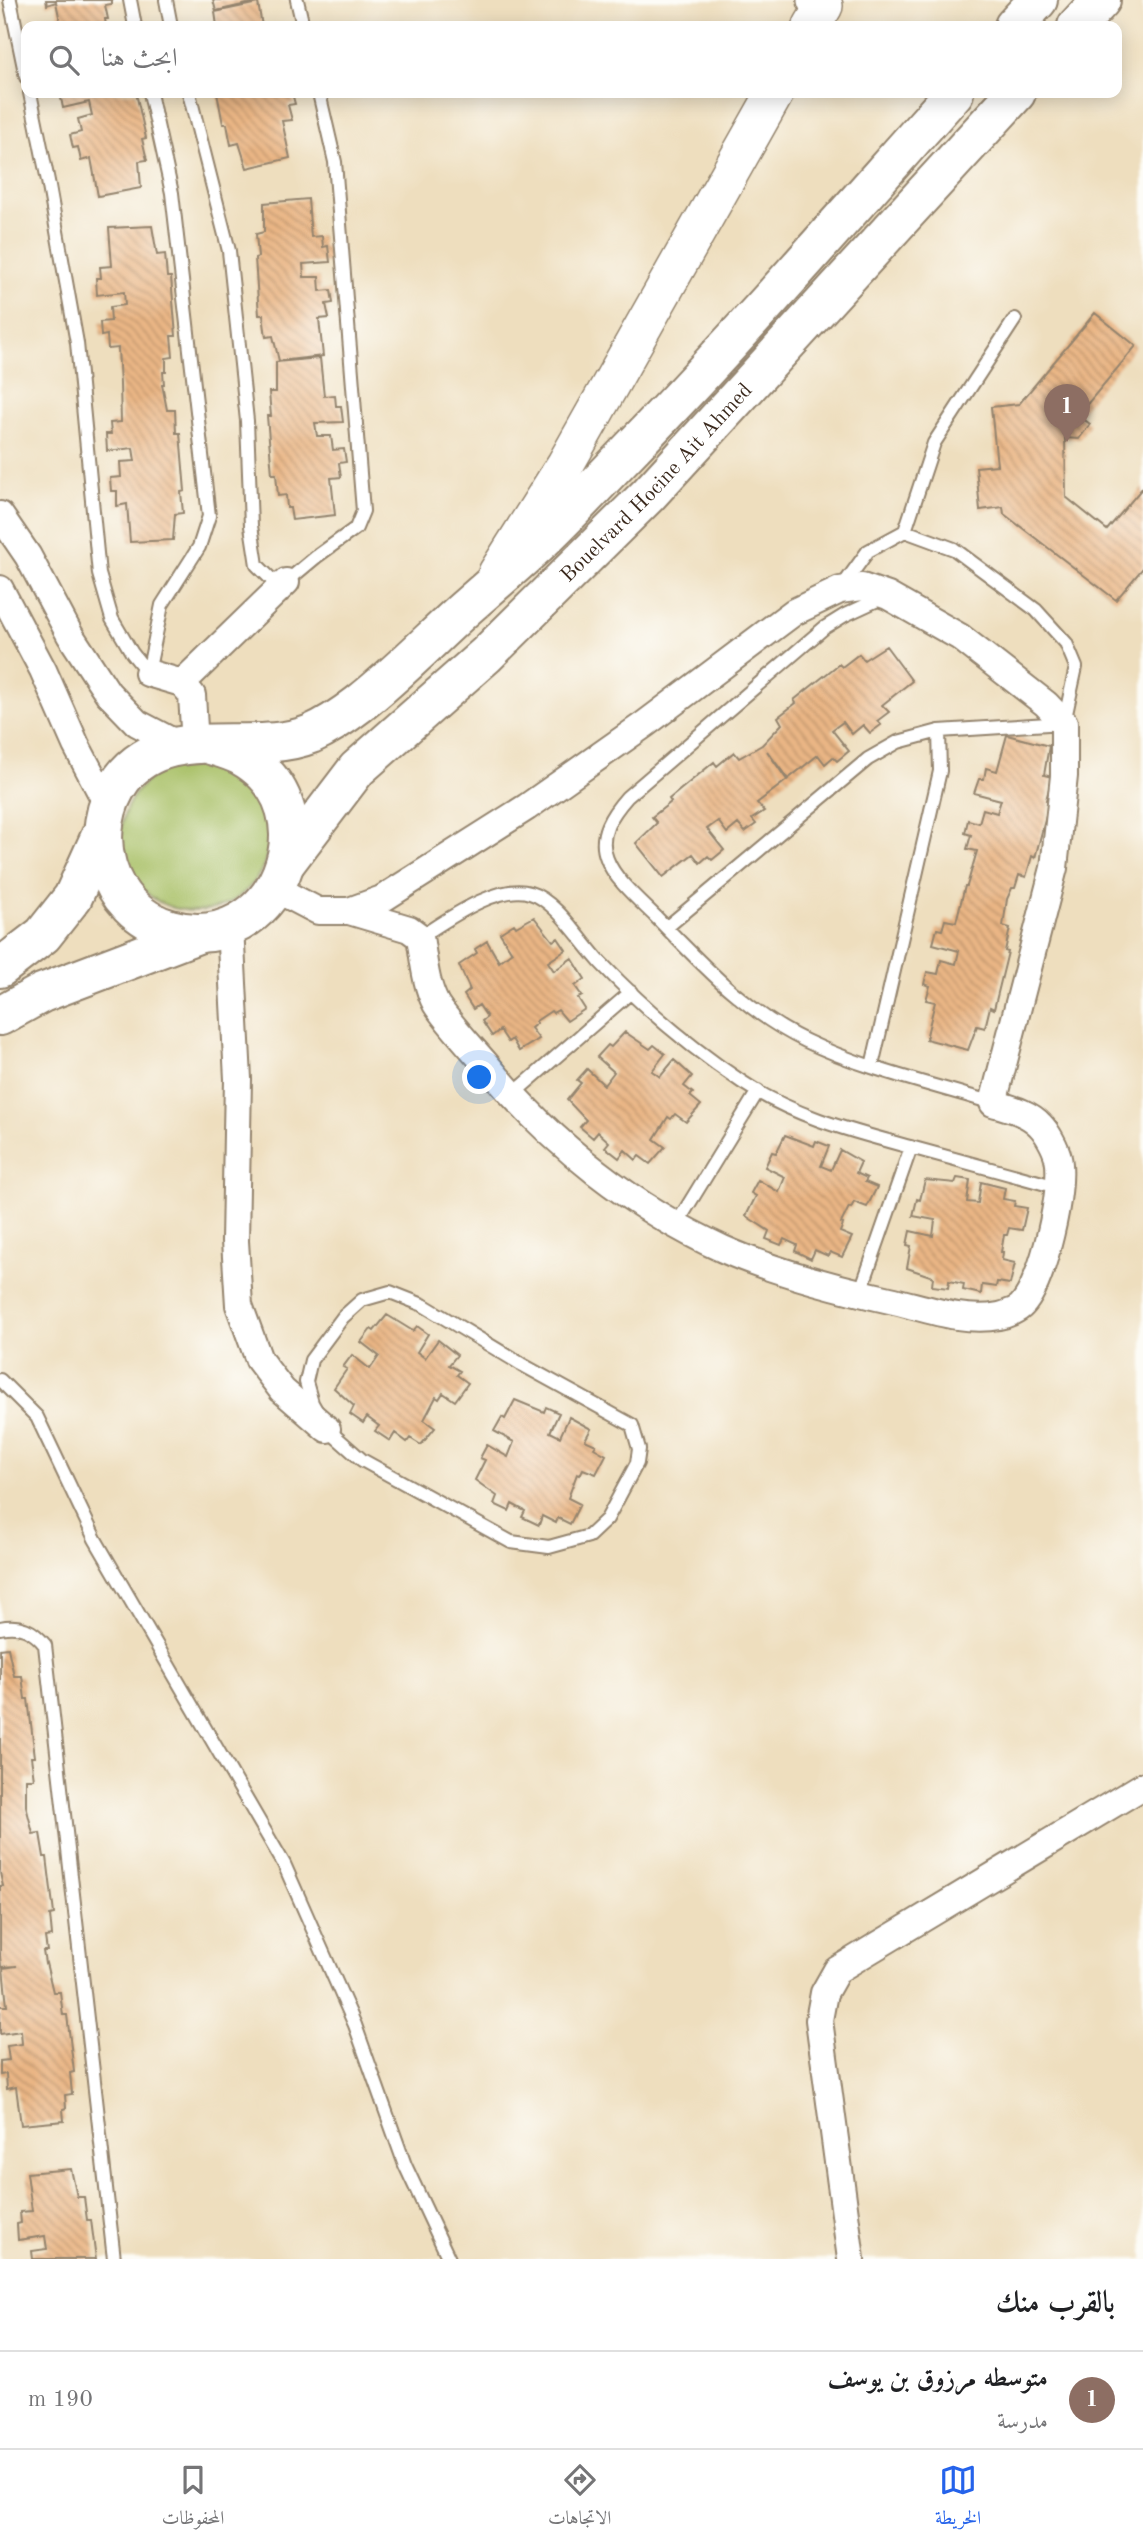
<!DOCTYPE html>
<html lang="ar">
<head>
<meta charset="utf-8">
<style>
	:root { --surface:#fff; --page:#f2f2f2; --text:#202124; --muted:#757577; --line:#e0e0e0; --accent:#2563eb }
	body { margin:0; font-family:"Old Standard TT",Amiri,serif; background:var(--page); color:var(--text); direction:rtl }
	.you { position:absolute; left:480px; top:1078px; width:24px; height:24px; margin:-18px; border:5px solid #fff; border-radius:50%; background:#1a73e8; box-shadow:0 0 0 10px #1a73e833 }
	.badge { display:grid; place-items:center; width:46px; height:46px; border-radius:50%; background:var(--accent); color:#fff; font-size:23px; font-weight:700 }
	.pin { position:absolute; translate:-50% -58px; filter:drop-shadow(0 2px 4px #0008) }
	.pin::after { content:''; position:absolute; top:37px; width:24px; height:21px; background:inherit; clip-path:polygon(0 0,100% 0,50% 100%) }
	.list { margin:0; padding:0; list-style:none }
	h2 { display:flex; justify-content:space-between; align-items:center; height:91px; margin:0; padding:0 28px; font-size:30px }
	h2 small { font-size:23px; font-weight:400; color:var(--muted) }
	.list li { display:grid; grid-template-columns:46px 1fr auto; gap:21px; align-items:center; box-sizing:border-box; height:98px; padding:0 28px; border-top:2px solid var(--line) }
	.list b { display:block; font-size:26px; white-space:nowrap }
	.list p { margin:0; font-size:23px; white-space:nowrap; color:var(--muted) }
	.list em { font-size:23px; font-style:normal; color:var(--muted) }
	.icon { flex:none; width:38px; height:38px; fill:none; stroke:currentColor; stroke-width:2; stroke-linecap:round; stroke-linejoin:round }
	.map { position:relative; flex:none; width:1143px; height:2259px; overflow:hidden; direction:ltr }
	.search { position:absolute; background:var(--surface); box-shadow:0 4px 18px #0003; left:21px; right:21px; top:21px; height:77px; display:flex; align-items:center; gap:18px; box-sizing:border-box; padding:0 24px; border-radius:14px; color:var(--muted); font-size:26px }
	.sheet { height:189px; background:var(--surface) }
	nav { display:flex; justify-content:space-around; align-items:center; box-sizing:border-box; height:98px; border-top:2px solid var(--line); background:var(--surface); font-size:19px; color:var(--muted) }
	nav a { display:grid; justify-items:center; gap:4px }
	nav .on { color:var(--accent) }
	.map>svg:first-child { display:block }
	.green { fill:#a7bf65; stroke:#717442; stroke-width:2 }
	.building { fill:url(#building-back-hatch) }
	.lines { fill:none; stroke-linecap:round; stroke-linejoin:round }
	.lane-casing { stroke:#94846e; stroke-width:16 }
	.street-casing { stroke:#94846e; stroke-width:30 }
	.secondary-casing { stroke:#94846e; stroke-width:40 }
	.primary-casing { stroke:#94846e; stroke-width:42 }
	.lane { stroke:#fff; stroke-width:12 }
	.street { stroke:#fff; stroke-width:26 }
	.secondary { stroke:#fff; stroke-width:37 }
	.primary { stroke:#fff; stroke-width:38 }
	.labels { text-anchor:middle; stroke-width:5; stroke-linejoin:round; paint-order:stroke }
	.street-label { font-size:21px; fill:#3b2a1e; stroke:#fdfcf7 }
</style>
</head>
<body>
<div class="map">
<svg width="1143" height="2259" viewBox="0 0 1143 2259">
	<defs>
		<pattern id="building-back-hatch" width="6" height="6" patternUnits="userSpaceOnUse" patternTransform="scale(1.75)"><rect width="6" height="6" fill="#eab685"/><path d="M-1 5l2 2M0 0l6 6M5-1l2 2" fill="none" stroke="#bf946c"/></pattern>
	</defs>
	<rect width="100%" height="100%" fill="#fdfcf7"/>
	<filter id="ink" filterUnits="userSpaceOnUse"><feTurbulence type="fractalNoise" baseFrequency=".0143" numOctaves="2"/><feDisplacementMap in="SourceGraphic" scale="14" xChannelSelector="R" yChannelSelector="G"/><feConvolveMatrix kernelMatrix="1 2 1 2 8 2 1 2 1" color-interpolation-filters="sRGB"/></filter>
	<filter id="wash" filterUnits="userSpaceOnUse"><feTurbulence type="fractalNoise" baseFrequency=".00686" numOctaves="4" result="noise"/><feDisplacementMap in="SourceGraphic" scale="28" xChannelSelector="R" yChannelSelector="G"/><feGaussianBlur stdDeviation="1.57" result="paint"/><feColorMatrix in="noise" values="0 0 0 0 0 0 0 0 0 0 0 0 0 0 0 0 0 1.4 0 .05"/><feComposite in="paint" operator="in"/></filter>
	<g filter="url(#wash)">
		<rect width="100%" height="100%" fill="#eedebe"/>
		<path class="green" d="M121 837a74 74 0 1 1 148 0a74 74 0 1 1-148 0Z"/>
		<g id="blocks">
			<path class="building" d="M46 0H112V4L105 5 108 19H105L106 26H61L56 2 47 5Z
				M213 0H260V1L216 11Z
				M258 3 262 26H217L215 12Z
				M60 93H136L146 138 142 139 147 160 139 161 141 188 98 196 91 158 81 161 78 147 73 148 70 135 81 132 78 119 92 115 89 102 63 108Z
				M217 93H292L295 104 288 105 292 120 282 121 290 158 247 168 239 143 231 145 227 124H223Z
				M308 199 311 237 322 236 323 247 328 246 330 262 303 264 304 277H319L320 291 331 290 333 303 326 304 329 318 319 319 323 356 279 361 273 336 266 337 263 315H259L255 258 258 257 256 234 264 232V203Z
				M152 226 157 255 165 254 167 277H171L176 336H171L173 357 166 358V372H163L164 384H162L167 410H175L176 433H180L185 491 181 492 183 513 175 514 173 540 130 542 127 504 117 506V491H111L110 478 121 477 120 462 135 461 133 448 107 451 106 434H111L110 423 121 422 120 384 118 348 108 349 107 335 101 336 100 322 111 321 110 307 125 305 124 292 97 295 96 278H101L100 267 112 266 109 228Z
				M1095 313 1136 346 1078 415 1090 424 1079 439 1065 438 1066 497 1107 530 1143 487V568L1116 600 1004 514 1003 507 980 510 976 467 997 465 991 407 1019 404Z
				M320 358 324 396 335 395 336 406H341L343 422 315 423 317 436H331L333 450 344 449 346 462 339 463 341 477 331 478 335 515 292 520 290 508H287L286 495 278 496 276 474H272L267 416H271L269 392H276V362Z
				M886 646 912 681 882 705 889 712 877 721 881 725 870 733 863 725 852 734 843 722 832 730 849 751 837 761 833 757 825 764 818 755 788 779 767 751 787 780 757 803 764 811 752 819 756 824 745 832 738 824 727 833 718 821 707 829 724 850 712 860 708 856 700 863 693 854 663 877 636 843 657 823 652 817 671 802 669 799 714 762 717 766 734 752 739 758 762 745 782 724 778 717 796 703 794 700 839 664 842 667 859 654 864 660Z
				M1007 735 1049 746 1044 775 1052 777 1046 800 1050 801 1035 858 1032 856 1026 877 1019 875 1015 888H1012L1007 899 1003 926 1010 928 1005 951 1008 952 994 1009 990 1007 985 1028 977 1026 968 1050 926 1039 935 1002 926 1000 930 986 924 984 927 972 938 974 941 960 956 964 959 951 933 944 937 929 942 930 945 920 956 922 965 886H967L977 851 967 849 971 835 965 833 968 820 979 823 983 809 997 813 1001 800 974 793 979 779H984L986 768 997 771Z
				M534 917 553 941 558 938 566 950 548 962 554 971 572 958 585 979 575 986 582 996 578 998 585 1009 567 1021 558 1010 553 1013 551 1011 536 1021 537 1023 531 1028 539 1039 519 1051 512 1039 508 1042 500 1030 492 1036 482 1021 487 1017 479 1005 473 1009 464 995 470 990 459 965 477 953 475 949 487 941 499 962 512 952 500 933 514 924 516 927Z
				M625 1032 650 1049 654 1045 665 1054 652 1071 660 1077 674 1060 692 1076 684 1086 693 1093 690 1096 701 1105 686 1122 675 1114 671 1119 668 1117 654 1139 665 1147 650 1164 639 1156 636 1160 625 1150 619 1158 605 1147 609 1142 598 1132 593 1138 580 1127 586 1120 567 1100 581 1083 577 1080 587 1069 604 1085 614 1072 597 1057 608 1045 611 1047Z
				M785 1135 814 1146 816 1141 829 1146 821 1166 831 1170 840 1150 861 1162 856 1173 867 1178 865 1182 877 1187 867 1207 854 1202 851 1208 849 1207 841 1223 843 1224 840 1232 852 1237 842 1257 830 1252 828 1256 815 1250 811 1259 795 1251 797 1245 784 1239 781 1245 766 1239 769 1231 746 1216 756 1196 751 1193 758 1180 779 1192 785 1177 765 1167 772 1152 776 1153Z
				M957 1178 970 1180 967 1202 978 1203 981 1182 1005 1188 1003 1199 1015 1201 1014 1206 1027 1208 1022 1230 1009 1228 1007 1235H1004L1001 1252H1003L1002 1260 1015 1263 1010 1284 997 1282 996 1287 982 1285 981 1294 963 1290 964 1284 949 1281 948 1288 932 1286 933 1277 907 1268 911 1246 907 1245 910 1231 933 1236 935 1220 913 1216 917 1199 920 1200 925 1180 955 1183Z
				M387 1315 413 1331 417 1326 428 1334 417 1352 425 1358 438 1340 457 1355 449 1365 460 1371 457 1375 468 1383 455 1401 443 1393 439 1399 436 1397 424 1420 435 1428 421 1445 410 1438 407 1442 395 1433 390 1441 375 1431 379 1426 367 1417 363 1423 350 1414 354 1406 334 1388 347 1369 343 1367 352 1355 370 1369 379 1356 361 1342 371 1329 374 1331Z
				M515 1400 544 1412 546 1407 559 1413 550 1432 560 1437 569 1417 591 1429 585 1440 596 1445 594 1448 606 1455 596 1474 583 1469 580 1475 577 1474 568 1498 580 1504 570 1524 558 1518 556 1523 542 1516 539 1525 522 1517 525 1511 512 1504 509 1511 494 1504 497 1496 475 1480 485 1460 480 1458 487 1445 508 1457 514 1442 494 1431 502 1417 505 1419Z
				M8 1648 14 1676H22L25 1699H28L35 1757H31L34 1779H26V1806L33 1834 40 1833 44 1857H47L54 1914 50 1915 52 1936 45 1937 47 1951H43L45 1964 46 1963 53 1992H60L63 2015H67L74 2072 70 2073 72 2094 65 2095 66 2108 63 2109 64 2121 21 2125 16 2087 7 2089 6 2074 0 2075V2061L9 2060 7 2046 22 2044 21 2031 0 2034V2006H7L3 1968 17 1966 1 1967 0 1955V1886H3L0 1873V1649Z
				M71 2169 77 2197H84L87 2220H91L96 2259H33L32 2251 47 2249 45 2236 18 2240 17 2224 21 2223 20 2212 32 2211 27 2173Z"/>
		</g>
	</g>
	<g filter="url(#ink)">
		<use href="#blocks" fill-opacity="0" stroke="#94846e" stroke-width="2"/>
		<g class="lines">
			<g class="lane-casing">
				<path id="lane" d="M10 0 26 77
					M130 0 135 26
					M166 0 171 26
					M297 0 303 26
					M30 93 48 181 77 343 99 574 112 619 132 653 148 673
					M189 93 229 251 247 421 251 526 257 565 271 579 286 582 316 557 356 528 363 511 335 162 319 93
					M905 531 934 443 1015 319
					M884 597 845 615 824 628 627 797C612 814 597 835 607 859 614 879 640 901 655 916 701 963 745 1012 806 1041 864 1069 931 1084 993 1103
					M148 673 162 605 199 547 209 516 172 193 150 93
					M667 927 868 759 898 742 939 731 1064 723 1076 667 1066 643 1036 610 954 549 905 531 868 551 842 587
					M420 937C447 920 498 883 530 893 556 900 582 943 601 963 643 1007 691 1048 742 1082 794 1117 855 1132 914 1148 962 1161 1010 1174 1057 1187
					M872 1066 940 771 939 731
					M512 1095 631 992
					M676 1225 758 1091
					M390 1292 423 1305 521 1364 632 1425 639 1449 637 1463 607 1519 589 1536 549 1547 511 1542 362 1460 327 1429 312 1403 306 1382 311 1360 343 1317 362 1300Z
					M860 1293 911 1147
					M0 1380 37 1417 95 1539 284 1864 355 2025 405 2165 449 2259
					M0 1628C20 1624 33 1630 45 1645L114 2259"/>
			</g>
			<g class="street-casing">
				<path id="street" d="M0 515 28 556 70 635 108 693 137 723 179 745
					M0 589 43 670 76 745 107 804
					M148 673 182 683 192 695 195 745
					M182 683 286 582
					M276 889 318 911H349L382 899 527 807 645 724 794 612 840 590 862 587 888 596 960 637 1046 704 1064 723V776L1054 868 993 1103C1009 1108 1028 1112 1040 1125 1047 1132 1056 1148 1058 1158 1065 1187 1043 1283 1022 1305 1018 1310 1005 1315 999 1316 963 1323 925 1308 890 1300 837 1288 772 1271 723 1249 633 1208 553 1145 490 1069 475 1051 448 1023 436 1004 425 983 424 960 420 937L409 929 349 911
					M230 926 238 1079 235 1241 239 1305 259 1360 282 1390 327 1429
					M851 2259 819 2020 824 1993 837 1970 1143 1786"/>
			</g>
			<g class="secondary-casing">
				<path id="secondary" d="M812 26 824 6 816 0
					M497 573 565 465 775 93"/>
			</g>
			<g class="primary-casing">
				<g id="primary">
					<path d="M1014 26 1038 0"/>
					<path d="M1077 26 1101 0"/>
					<path d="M211 745C221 748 232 751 241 756 337 809 276 959 170 929 105 911 84 831 122 779 166 720 252 758 311 734 327 727 346 714 359 704 395 676 427 643 461 612 487 589 514 566 539 543 569 515 596 485 624 456 738 339 845 215 954 93"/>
					<path id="s1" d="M287 861 357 769 486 655 648 495 1016 93"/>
					<path d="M0 968 43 935 73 897 101 835"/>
					<path d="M0 1016 42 993 200 933"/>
				</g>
			</g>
			<use href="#lane" class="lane"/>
			<use href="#street" class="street"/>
			<use href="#secondary" class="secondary"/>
			<use href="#primary" class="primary"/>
		</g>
	</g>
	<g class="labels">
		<g class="street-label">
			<text dy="7" stroke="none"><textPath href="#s1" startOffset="530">Bouelvard Hocine Ait Ahmed</textPath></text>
		</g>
	</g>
</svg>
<div class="you"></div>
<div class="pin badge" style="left:1067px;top:442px;background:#8d6e63">1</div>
<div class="search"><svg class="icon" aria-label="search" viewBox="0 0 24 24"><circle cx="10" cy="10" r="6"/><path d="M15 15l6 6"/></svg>ابحث هنا</div>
</div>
<section class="sheet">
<h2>بالقرب منك<small></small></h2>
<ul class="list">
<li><span class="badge" style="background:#8d6e63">1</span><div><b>متوسطه مرزوق بن يوسف</b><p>مدرسة</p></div><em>190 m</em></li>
</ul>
</section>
<nav>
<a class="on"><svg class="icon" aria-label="map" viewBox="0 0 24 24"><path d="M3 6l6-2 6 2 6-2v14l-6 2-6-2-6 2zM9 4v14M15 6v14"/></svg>الخريطة</a>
<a><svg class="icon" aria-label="directions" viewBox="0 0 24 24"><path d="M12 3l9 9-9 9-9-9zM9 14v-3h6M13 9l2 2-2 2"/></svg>الاتجاهات</a>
<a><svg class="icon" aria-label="saved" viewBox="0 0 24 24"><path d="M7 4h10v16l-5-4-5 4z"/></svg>المحفوظات</a>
</nav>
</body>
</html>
